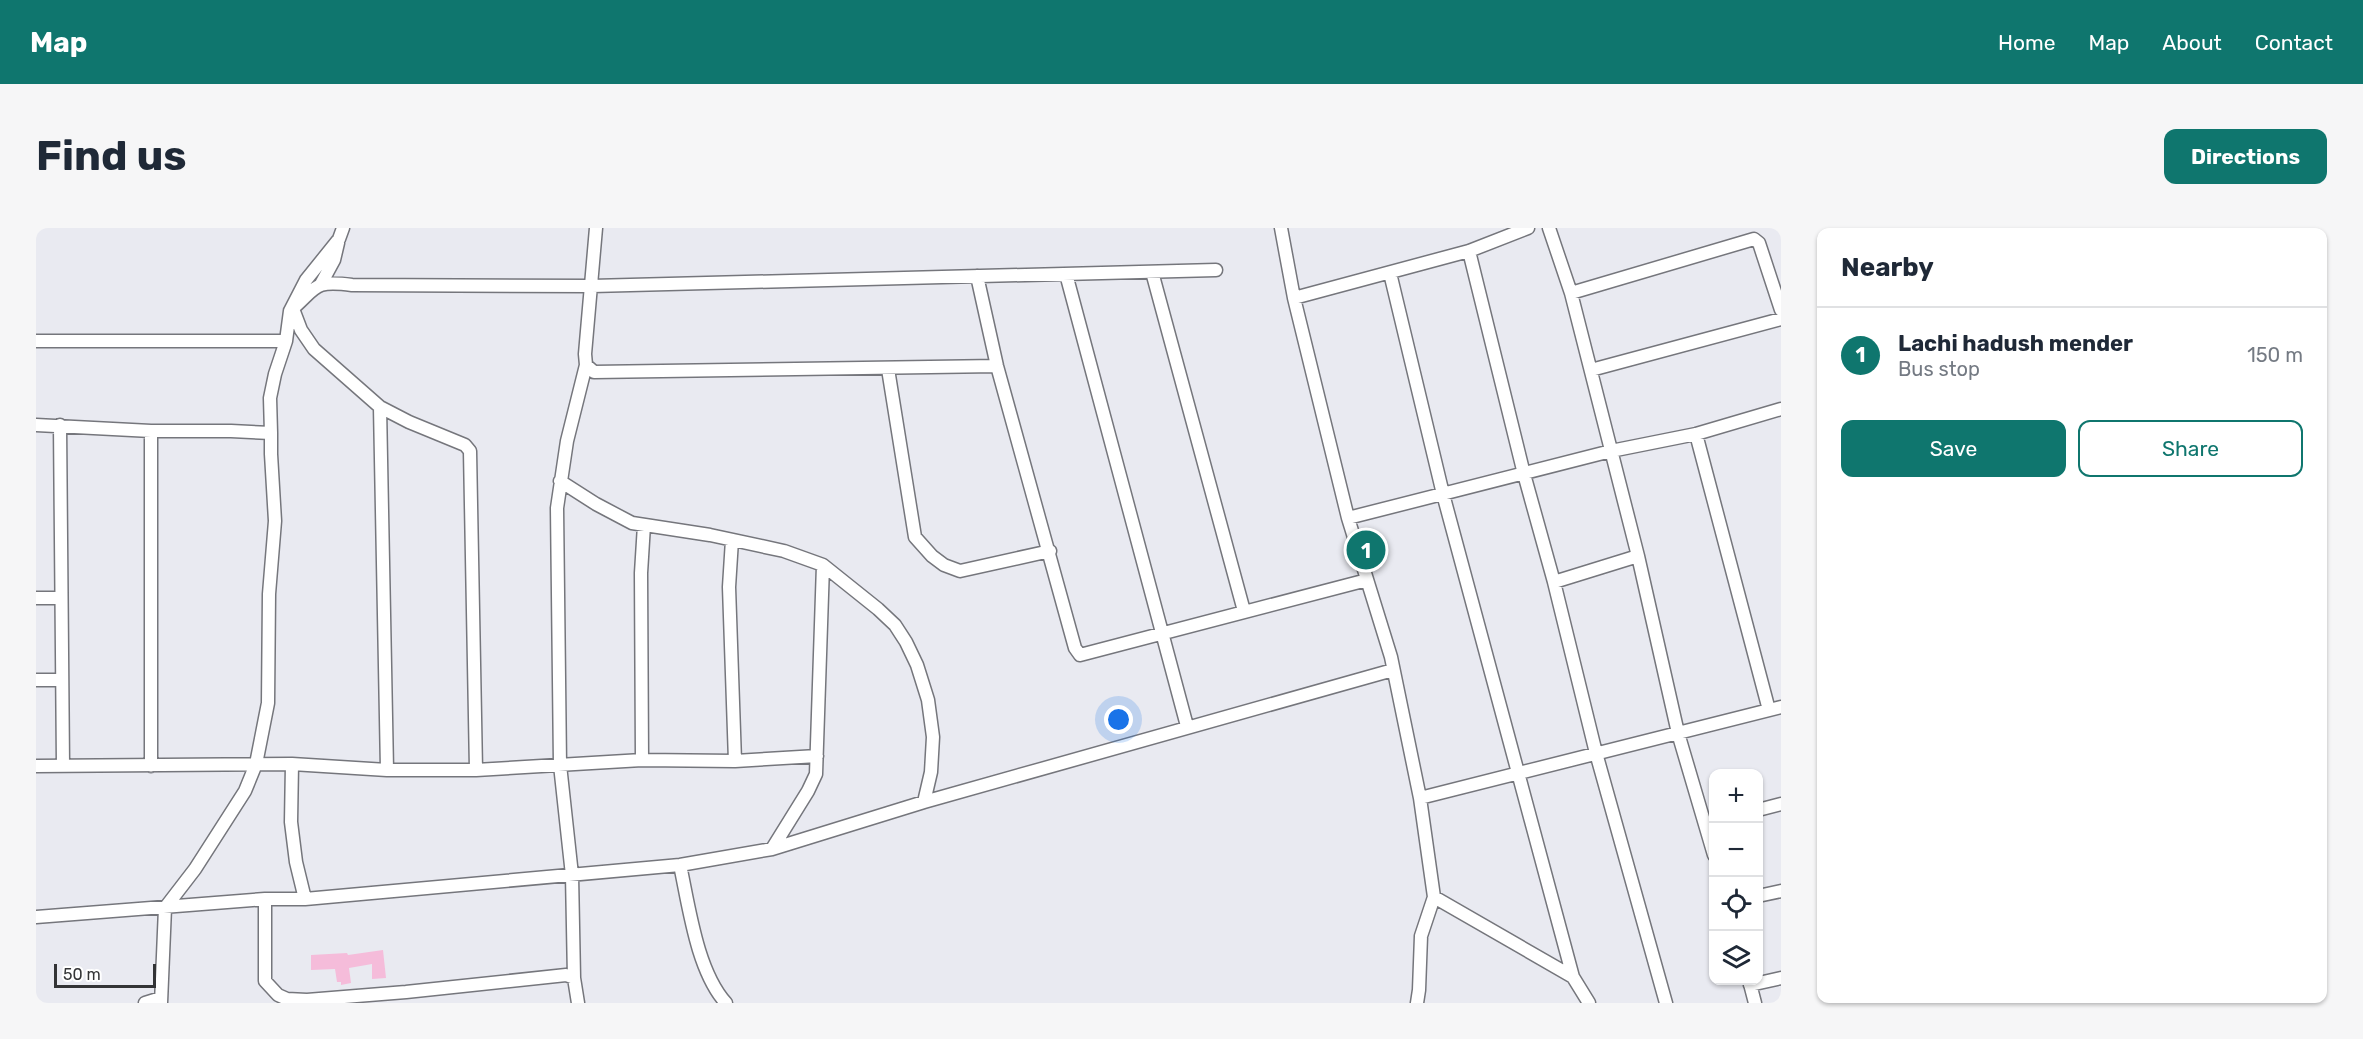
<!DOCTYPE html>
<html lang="en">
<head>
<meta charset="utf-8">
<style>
	:root { --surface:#fff; --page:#f6f6f7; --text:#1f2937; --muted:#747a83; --line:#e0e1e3; --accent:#0f766e }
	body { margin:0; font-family:Rubik,sans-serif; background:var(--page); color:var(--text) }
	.controls { position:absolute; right:18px; bottom:18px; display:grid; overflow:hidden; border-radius:12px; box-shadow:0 2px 4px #0004 }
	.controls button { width:54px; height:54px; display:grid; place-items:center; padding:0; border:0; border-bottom:2px solid var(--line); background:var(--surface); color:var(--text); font:30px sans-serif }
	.scale { position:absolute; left:18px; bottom:15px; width:102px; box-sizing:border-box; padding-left:6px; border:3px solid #333436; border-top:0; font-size:16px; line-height:21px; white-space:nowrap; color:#333436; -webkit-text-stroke:4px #fff; paint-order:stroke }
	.you { position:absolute; left:1083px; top:492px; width:21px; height:21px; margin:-15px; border:4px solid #fff; border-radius:50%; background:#1a73e8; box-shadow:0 0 0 9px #1a73e833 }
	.badge { display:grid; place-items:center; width:39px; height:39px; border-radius:50%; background:var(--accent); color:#fff; font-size:20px; font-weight:700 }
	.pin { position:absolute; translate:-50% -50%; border:3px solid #fff; box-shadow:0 2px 6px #0006 }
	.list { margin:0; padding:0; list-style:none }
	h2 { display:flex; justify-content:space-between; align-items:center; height:78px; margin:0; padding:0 24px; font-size:26px }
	h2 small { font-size:20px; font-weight:400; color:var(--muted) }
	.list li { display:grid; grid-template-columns:39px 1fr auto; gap:18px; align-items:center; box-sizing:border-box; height:96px; padding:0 24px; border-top:2px solid var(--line) }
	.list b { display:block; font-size:22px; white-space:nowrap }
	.list p { margin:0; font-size:20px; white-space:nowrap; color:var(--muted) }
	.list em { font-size:20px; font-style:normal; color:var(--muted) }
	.actions { display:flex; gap:12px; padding:18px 24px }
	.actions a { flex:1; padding:14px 0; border:2px solid var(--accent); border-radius:12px; text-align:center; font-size:21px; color:var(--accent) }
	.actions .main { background:var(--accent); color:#fff }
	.icon { flex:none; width:33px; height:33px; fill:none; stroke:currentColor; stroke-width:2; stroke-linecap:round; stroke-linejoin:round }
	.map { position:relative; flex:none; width:1745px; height:775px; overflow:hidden; border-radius:12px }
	header { display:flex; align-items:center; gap:36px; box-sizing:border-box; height:84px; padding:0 30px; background:var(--accent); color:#fff }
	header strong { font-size:28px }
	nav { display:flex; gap:33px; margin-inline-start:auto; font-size:21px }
	.intro { display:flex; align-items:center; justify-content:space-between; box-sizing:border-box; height:144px; padding:0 36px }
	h1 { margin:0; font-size:42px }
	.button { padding:15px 27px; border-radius:12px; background:var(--accent); color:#fff; font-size:21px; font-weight:700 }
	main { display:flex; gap:36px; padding:0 36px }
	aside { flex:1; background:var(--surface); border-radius:12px; box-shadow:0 2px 4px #0004 }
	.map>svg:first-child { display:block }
	.building { fill:#f5bcda }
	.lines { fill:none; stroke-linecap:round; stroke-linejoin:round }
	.street-casing { stroke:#75767c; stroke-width:15 }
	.street { stroke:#fff; stroke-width:12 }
</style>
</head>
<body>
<header>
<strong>Map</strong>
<nav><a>Home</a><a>Map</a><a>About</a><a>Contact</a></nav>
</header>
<div class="intro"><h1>Find us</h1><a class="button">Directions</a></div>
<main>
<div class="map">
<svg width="1745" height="775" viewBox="0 0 1745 775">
	<rect width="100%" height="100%" fill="#e9eaf1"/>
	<path class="building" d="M347 722 350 750 336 751V736L313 740 315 755 305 757V754H301L299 741 275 742V727L311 725 312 727Z"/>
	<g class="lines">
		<g class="street-casing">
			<path id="street" d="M560 0 549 126 550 137 558 144 961 138
				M1245 0 1258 70 1312 290 1355 429 1384 570 1398 669 1385 708 1383 762 1381 775
				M1513 0 1535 65 1602 328 1642 505 1678 627
				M1433 23 1488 246 1518 354 1560 525 1630 775
				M1116 44 1208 383
				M1354 45 1407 266 1537 749
				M1030 46 1151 498
				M941 48 961 138 1039 420 1044 427 1331 352
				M285 56 298 32 302 15
				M1535 65 1718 11 1723 15 1745 82
				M1258 70 1433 23 1492 0
				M257 81 265 102 278 121 344 179 373 194 429 217 434 223 440 542
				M254 83C282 59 276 52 316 57L556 58 1180 42
				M0 113H250
				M852 141 879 309 896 328 908 337 924 343 1014 323
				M1555 142 1745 91
				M344 179 351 542
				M0 197 115 203H195L235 205 234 170 239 146 250 113 254 83 270 52 303 11 307 0
				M24 197 27 538
				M1660 206 1733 482
				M524 253 560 276 596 295 674 307 748 323 787 337 842 381 859 397 870 414 881 437 892 472 897 509 895 544 888 574
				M1312 290 1575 223 1660 206 1745 181
				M696 312 693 359 699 533
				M1518 354 1602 328
				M0 370H25
				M0 452H25
				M606 532 605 345 608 297
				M256 536 255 594 260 634 269 671
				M0 538 256 536 351 542H440L606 532 699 533 781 528
				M115 538V203
				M1384 570 1745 479
				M1722 582 1745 576
				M736 621 772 563 780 546 787 337
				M644 637C653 679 661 743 690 775
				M1722 668 1745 663
				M1398 669 1537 749 1553 775
				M229 671V753L242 767 251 771 271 772 370 764 530 747 538 750
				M0 689 229 671H269L644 637 736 621 888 574 1357 442
				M1713 752 1719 775
				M1714 757 1745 750
				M109 775 125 770
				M125 775 129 680 159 641 209 563 220 536 232 475 233 366 239 293 235 226V205
				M542 775 538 750 536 647 524 537 521 280 531 213 550 137"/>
		</g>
		<use href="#street" class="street"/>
	</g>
</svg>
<div class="controls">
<button>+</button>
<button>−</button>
<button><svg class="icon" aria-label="locate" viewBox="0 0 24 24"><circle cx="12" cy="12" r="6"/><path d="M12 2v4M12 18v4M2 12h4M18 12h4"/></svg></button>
<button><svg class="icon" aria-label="layers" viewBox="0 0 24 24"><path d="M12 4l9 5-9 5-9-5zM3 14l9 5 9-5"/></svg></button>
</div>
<div class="scale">50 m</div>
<div class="you"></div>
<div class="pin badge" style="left:1330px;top:322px">1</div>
</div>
<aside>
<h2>Nearby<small></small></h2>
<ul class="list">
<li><span class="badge">1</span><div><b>Lachi hadush mender</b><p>Bus stop</p></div><em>150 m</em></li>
</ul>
<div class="actions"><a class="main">Save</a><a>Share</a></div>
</aside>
</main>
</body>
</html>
